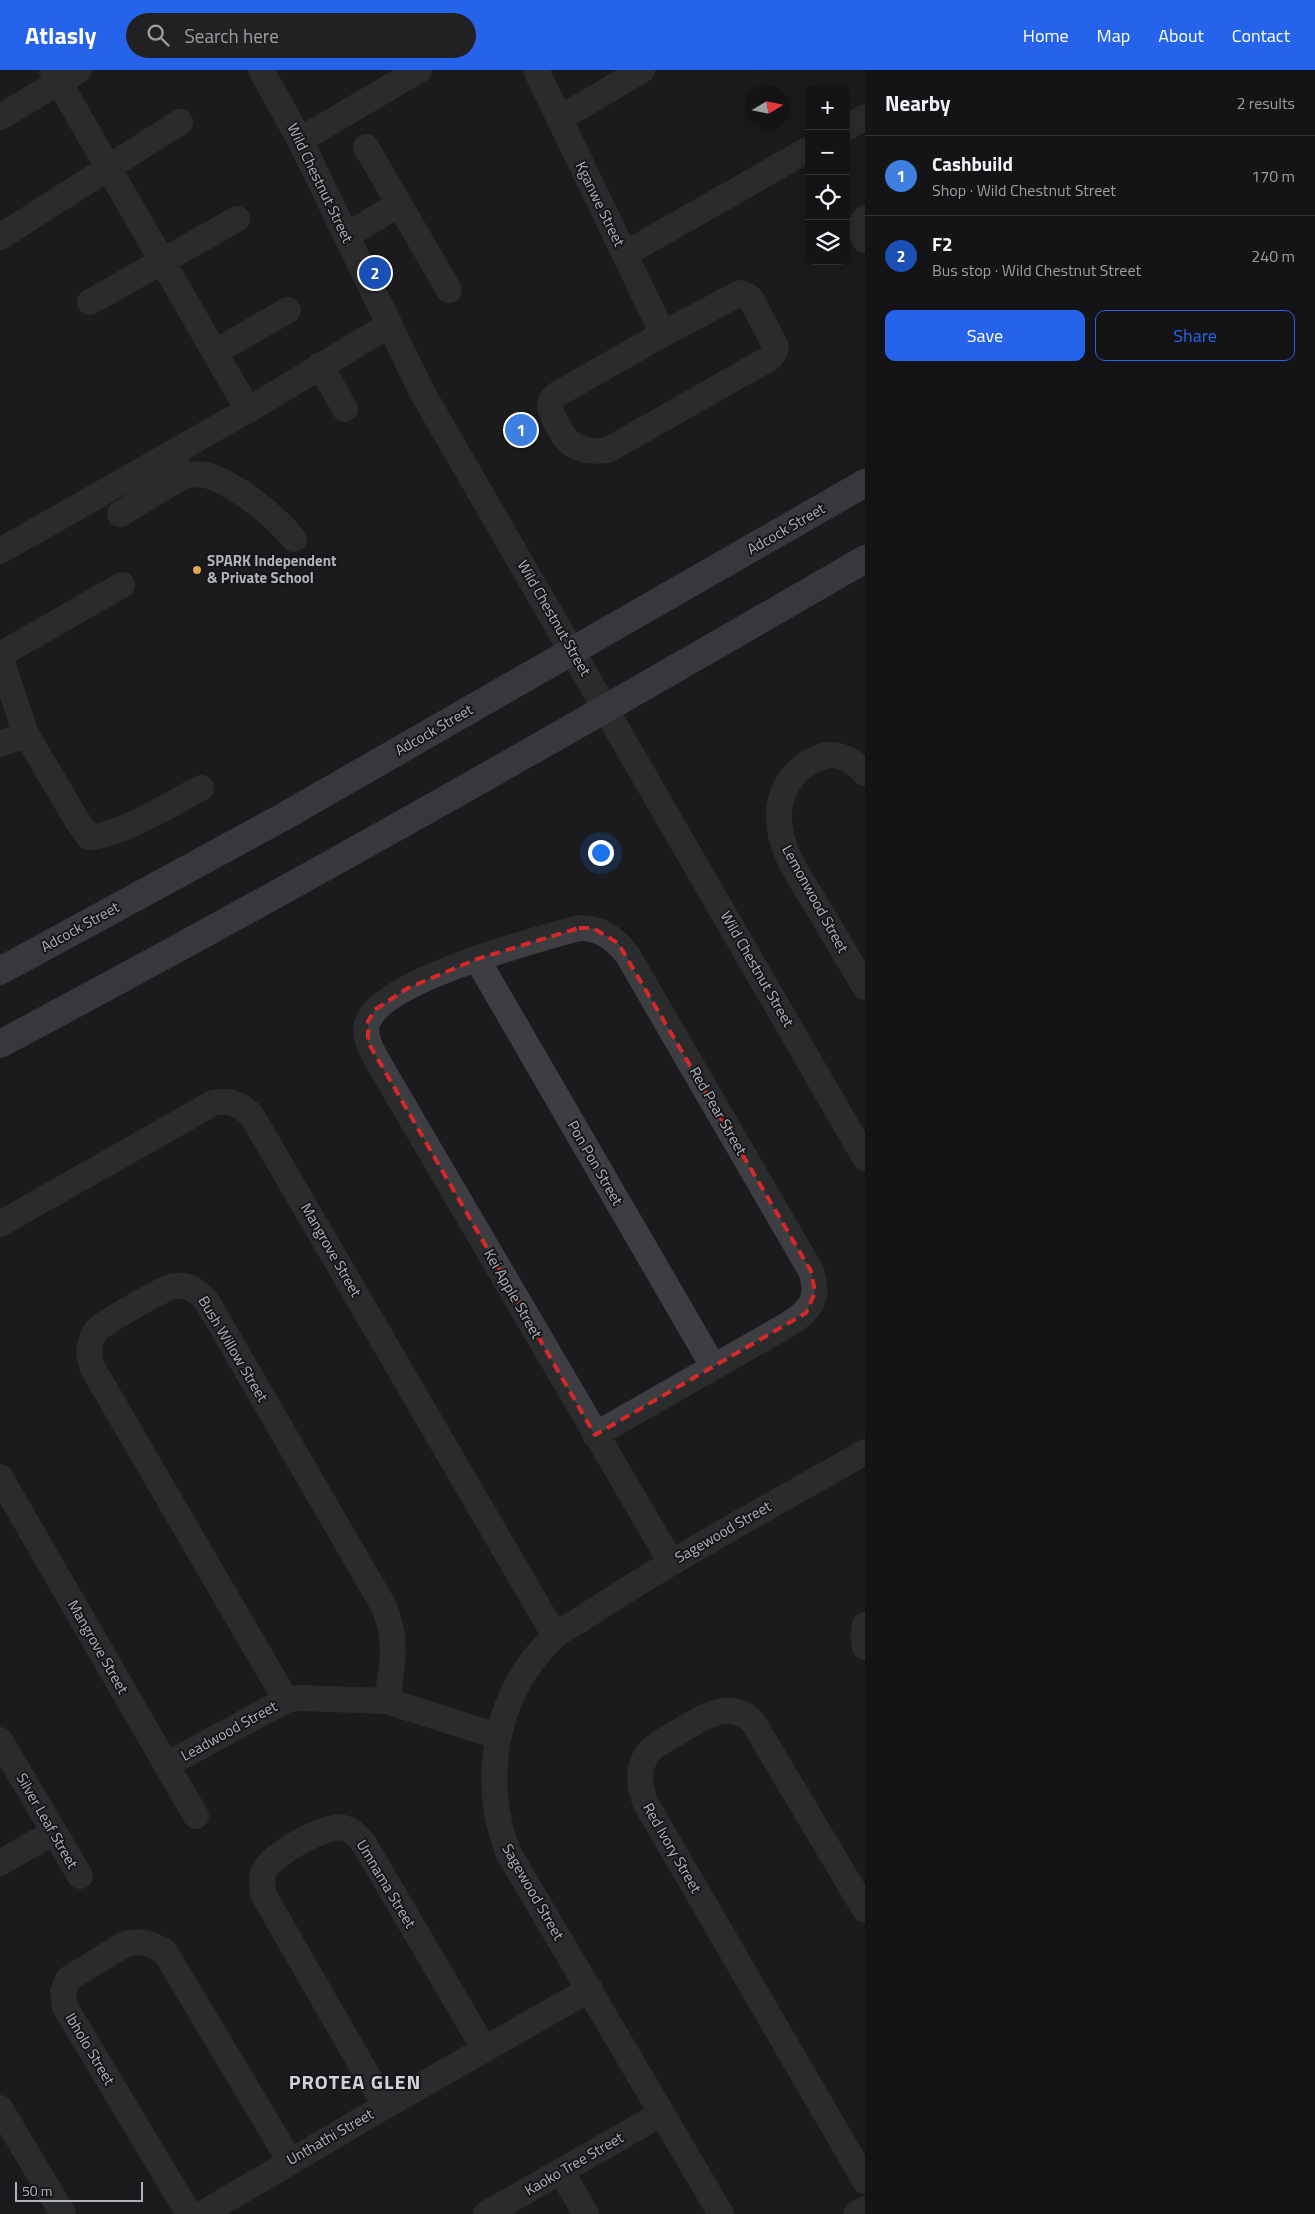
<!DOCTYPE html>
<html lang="en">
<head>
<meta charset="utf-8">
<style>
	:root { --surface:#141416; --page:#212123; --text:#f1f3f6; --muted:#9d9ea1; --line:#333335; --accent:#2563eb }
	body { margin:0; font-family:"Titillium Web",sans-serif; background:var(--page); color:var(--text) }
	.controls { position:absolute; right:15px; top:15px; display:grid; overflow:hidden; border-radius:10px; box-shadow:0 5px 20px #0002 }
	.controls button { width:45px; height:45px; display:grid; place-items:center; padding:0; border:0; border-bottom:1px solid var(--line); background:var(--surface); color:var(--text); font:25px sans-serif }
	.compass { position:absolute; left:745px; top:15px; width:45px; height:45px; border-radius:50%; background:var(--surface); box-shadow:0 5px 20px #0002; rotate:80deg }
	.scale { position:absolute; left:15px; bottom:12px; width:128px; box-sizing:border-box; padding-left:5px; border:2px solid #afb4bb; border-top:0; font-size:14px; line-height:18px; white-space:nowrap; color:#afb4bb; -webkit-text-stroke:4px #161618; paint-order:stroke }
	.you { position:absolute; left:600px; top:782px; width:18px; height:18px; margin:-12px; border:4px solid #fff; border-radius:50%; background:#1a73e8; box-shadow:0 0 0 8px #1a73e833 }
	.badge { display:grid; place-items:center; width:32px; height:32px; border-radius:50%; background:var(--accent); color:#fff; font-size:16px; font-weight:700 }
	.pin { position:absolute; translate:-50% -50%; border:2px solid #fff; box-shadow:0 1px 5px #0006 }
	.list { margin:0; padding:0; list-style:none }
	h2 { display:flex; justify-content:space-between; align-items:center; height:65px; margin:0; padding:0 20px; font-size:21px }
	h2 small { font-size:16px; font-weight:400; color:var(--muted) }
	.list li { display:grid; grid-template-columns:32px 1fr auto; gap:15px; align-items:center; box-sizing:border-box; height:80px; padding:0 20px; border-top:1px solid var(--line) }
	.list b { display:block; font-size:19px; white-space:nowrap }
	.list p { margin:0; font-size:16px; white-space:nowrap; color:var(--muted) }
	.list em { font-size:16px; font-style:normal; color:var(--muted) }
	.actions { display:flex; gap:10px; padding:15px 20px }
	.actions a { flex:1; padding:11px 0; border:1px solid var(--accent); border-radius:10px; text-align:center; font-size:18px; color:var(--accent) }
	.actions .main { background:var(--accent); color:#fff }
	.icon { flex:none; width:28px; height:28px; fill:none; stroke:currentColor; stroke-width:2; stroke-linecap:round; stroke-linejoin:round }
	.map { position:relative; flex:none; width:865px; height:2144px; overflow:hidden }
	header { display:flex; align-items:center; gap:30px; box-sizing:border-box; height:70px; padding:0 25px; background:var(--accent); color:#fff }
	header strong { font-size:24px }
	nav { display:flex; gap:28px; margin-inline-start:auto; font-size:18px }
	.search { width:350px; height:45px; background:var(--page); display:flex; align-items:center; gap:12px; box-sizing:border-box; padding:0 18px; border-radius:28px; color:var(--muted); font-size:19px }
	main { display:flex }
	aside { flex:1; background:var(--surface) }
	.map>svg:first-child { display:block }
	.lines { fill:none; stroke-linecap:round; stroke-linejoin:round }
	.minor { stroke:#3c3e42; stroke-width:26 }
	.major { stroke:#595b61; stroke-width:28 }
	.marked { fill:none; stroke:#d62828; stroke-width:4; stroke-dasharray:10 6; stroke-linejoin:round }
	.poi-dot { fill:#e4a54c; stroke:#161618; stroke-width:2 }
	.labels { text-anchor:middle; stroke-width:4; stroke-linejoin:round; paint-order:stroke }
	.street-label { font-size:15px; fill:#afb4bb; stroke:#161618 }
	.poi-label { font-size:15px; font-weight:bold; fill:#afb4bb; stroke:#161618; text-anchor:start }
	.district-label { font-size:20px; font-weight:bold; letter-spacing:1px; fill:#cfd2d8; stroke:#161618 }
</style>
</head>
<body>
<header>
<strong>Atlasly</strong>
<div class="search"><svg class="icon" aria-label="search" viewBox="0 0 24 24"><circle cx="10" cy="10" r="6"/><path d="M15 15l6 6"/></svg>Search here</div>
<nav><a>Home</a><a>Map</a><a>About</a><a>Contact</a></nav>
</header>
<main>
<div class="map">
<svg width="865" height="2144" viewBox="0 0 865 2144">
	<rect width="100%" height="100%" fill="#1b1b1d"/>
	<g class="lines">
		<path class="minor" d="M52 0 248 340
			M261 0 300 70 422 322 865 1088
			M536 0 663 264 556 325C553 328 550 331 550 335 549 342 564 369 570 373 581 381 594 382 608 380L770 288 774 283 776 277 751 229 746 225 740 223 663 264
			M0 47 79 0
			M559 49 642 0
			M846 58 865 47
			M300 70 419 0
			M366 77 449 220
			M865 148 860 157 865 170
			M346 166 399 134
			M0 167 180 52
			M625 184 809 79
			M90 232 237 149
			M215 282 288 240
			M320 295 345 339
			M183 406C192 404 201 403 210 406 239 417 274 445 294 469
			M120 444 183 406 174 391
			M0 481 248 340 389 255
			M0 585 122 515
			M0 587 26 664 78 752 89 767C120 766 172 733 201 718
			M0 674 26 664
			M865 703C853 690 836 680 818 688 789 700 775 728 780 759 783 784 801 810 814 831 831 860 848 888 865 917
			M477 889 713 1296
			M0 1154 213 1033C229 1029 241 1034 252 1046L555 1566
			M595 1365 789 1254C812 1239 820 1228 811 1201L627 884C614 868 601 858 579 858 535 870 387 909 368 951 361 968 377 989 385 1004L671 1492
			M0 1407 196 1746
			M865 1555 863 1566 865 1577
			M286 1630 92 1297C88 1285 88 1271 97 1260 105 1252 165 1217 175 1216 189 1214 197 1221 206 1230L383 1535C399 1571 392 1594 387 1631
			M0 1670 80 1806
			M166 1695 286 1630 299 1628 387 1631 497 1666
			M0 1793 54 1762
			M865 1840 753 1652C729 1627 700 1649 677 1663 666 1669 652 1676 646 1686 637 1701 640 1717 645 1732L865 2111
			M385 2036 263 1824C262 1816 261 1808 264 1801 271 1785 327 1753 344 1758 352 1760 358 1766 363 1772L485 1980
			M0 2038 63 2144
			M561 2101 586 2144
			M189 2144 65 1937 63 1922 68 1909 125 1874C141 1870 151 1873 165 1882L290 2091
			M202 2144 385 2036 590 1919
			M486 2144 661 2044
			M721 2144 508 1782C480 1709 495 1621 555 1566 561 1560 570 1556 577 1552 593 1541 609 1531 625 1521 703 1472 785 1428 865 1382
			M856 2144 865 2139"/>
		<path class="major" d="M0 901 283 747 865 413
			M0 974C292 819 579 655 865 489"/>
	</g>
	<path d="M0 0H865V2144H0ZM579 858H593L618 873 811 1201 815 1222 806 1243 595 1365 368 972V951L376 939 408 918 477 889Z" fill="#1b1b1d" fill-opacity=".55" fill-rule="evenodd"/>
	<path class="marked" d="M579 858H593L618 873 811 1201 815 1222 806 1243 595 1365 368 972V951L376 939 408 918 477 889Z"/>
	<circle class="poi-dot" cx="197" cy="500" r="5"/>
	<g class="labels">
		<g class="street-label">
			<text transform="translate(320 113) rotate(64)" y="5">Wild Chestnut Street</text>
			<text transform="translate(600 134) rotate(64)" y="5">Kganwe Street</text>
			<text transform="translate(786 459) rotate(-30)" y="5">Adcock Street</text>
			<text transform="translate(554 548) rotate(60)" y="5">Wild Chestnut Street</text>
			<text transform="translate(434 660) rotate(-30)" y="5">Adcock Street</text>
			<text transform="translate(815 829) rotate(61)" y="5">Lemonwood Street</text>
			<text transform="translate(80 857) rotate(-29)" y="5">Adcock Street</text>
			<text transform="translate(757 899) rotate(60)" y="5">Wild Chestnut Street</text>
			<text transform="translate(718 1041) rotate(60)" y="5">Red Pear Street</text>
			<text transform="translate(595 1093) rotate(60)" y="5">Pon Pon Street</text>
			<text transform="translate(331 1180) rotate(60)" y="5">Mangrove Street</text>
			<text transform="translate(513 1224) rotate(60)" y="5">Kei Apple Street</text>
			<text transform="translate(233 1279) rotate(59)" y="5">Bush Willow Street</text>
			<text transform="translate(723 1462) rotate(-30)" y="5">Sagewood Street</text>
			<text transform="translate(98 1577) rotate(60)" y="5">Mangrove Street</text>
			<text transform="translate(229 1661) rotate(-29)" y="5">Leadwood Street</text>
			<text transform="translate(47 1751) rotate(60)" y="5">Silver Leaf Street</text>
			<text transform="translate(672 1778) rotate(60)" y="5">Red Ivory Street</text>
			<text transform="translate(386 1814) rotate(59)" y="5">Umnama Street</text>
			<text transform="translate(533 1822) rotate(60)" y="5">Sagewood Street</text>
			<text transform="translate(90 1979) rotate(59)" y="5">Ibholo Street</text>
			<text transform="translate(330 2067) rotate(-30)" y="5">Unthathi Street</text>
			<text transform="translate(574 2094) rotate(-30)" y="5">Kaoko Tree Street</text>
		</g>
		<g class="poi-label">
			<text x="207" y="496">SPARK Independent<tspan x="207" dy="17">&amp; Private School</tspan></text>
		</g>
		<g class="district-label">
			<text x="355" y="2019">PROTEA GLEN</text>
		</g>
	</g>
</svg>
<div class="controls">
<button>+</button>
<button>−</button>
<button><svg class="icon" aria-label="locate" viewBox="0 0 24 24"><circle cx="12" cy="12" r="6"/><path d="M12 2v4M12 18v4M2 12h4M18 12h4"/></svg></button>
<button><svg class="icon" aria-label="layers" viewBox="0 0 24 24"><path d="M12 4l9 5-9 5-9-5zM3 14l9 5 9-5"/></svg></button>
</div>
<svg class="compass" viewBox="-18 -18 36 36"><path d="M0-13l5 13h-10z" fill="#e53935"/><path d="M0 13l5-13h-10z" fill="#9d9ea1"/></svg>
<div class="scale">50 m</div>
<div class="you"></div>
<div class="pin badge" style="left:521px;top:360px;background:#3f7fe0">1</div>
<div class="pin badge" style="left:375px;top:203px;background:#1a4fb4">2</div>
</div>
<aside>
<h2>Nearby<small>2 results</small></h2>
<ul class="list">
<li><span class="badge" style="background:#3f7fe0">1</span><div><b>Cashbuild</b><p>Shop · Wild Chestnut Street</p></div><em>170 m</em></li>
<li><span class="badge" style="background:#1a4fb4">2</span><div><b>F2</b><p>Bus stop · Wild Chestnut Street</p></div><em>240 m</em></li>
</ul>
<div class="actions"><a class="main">Save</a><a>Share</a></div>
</aside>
</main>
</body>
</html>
